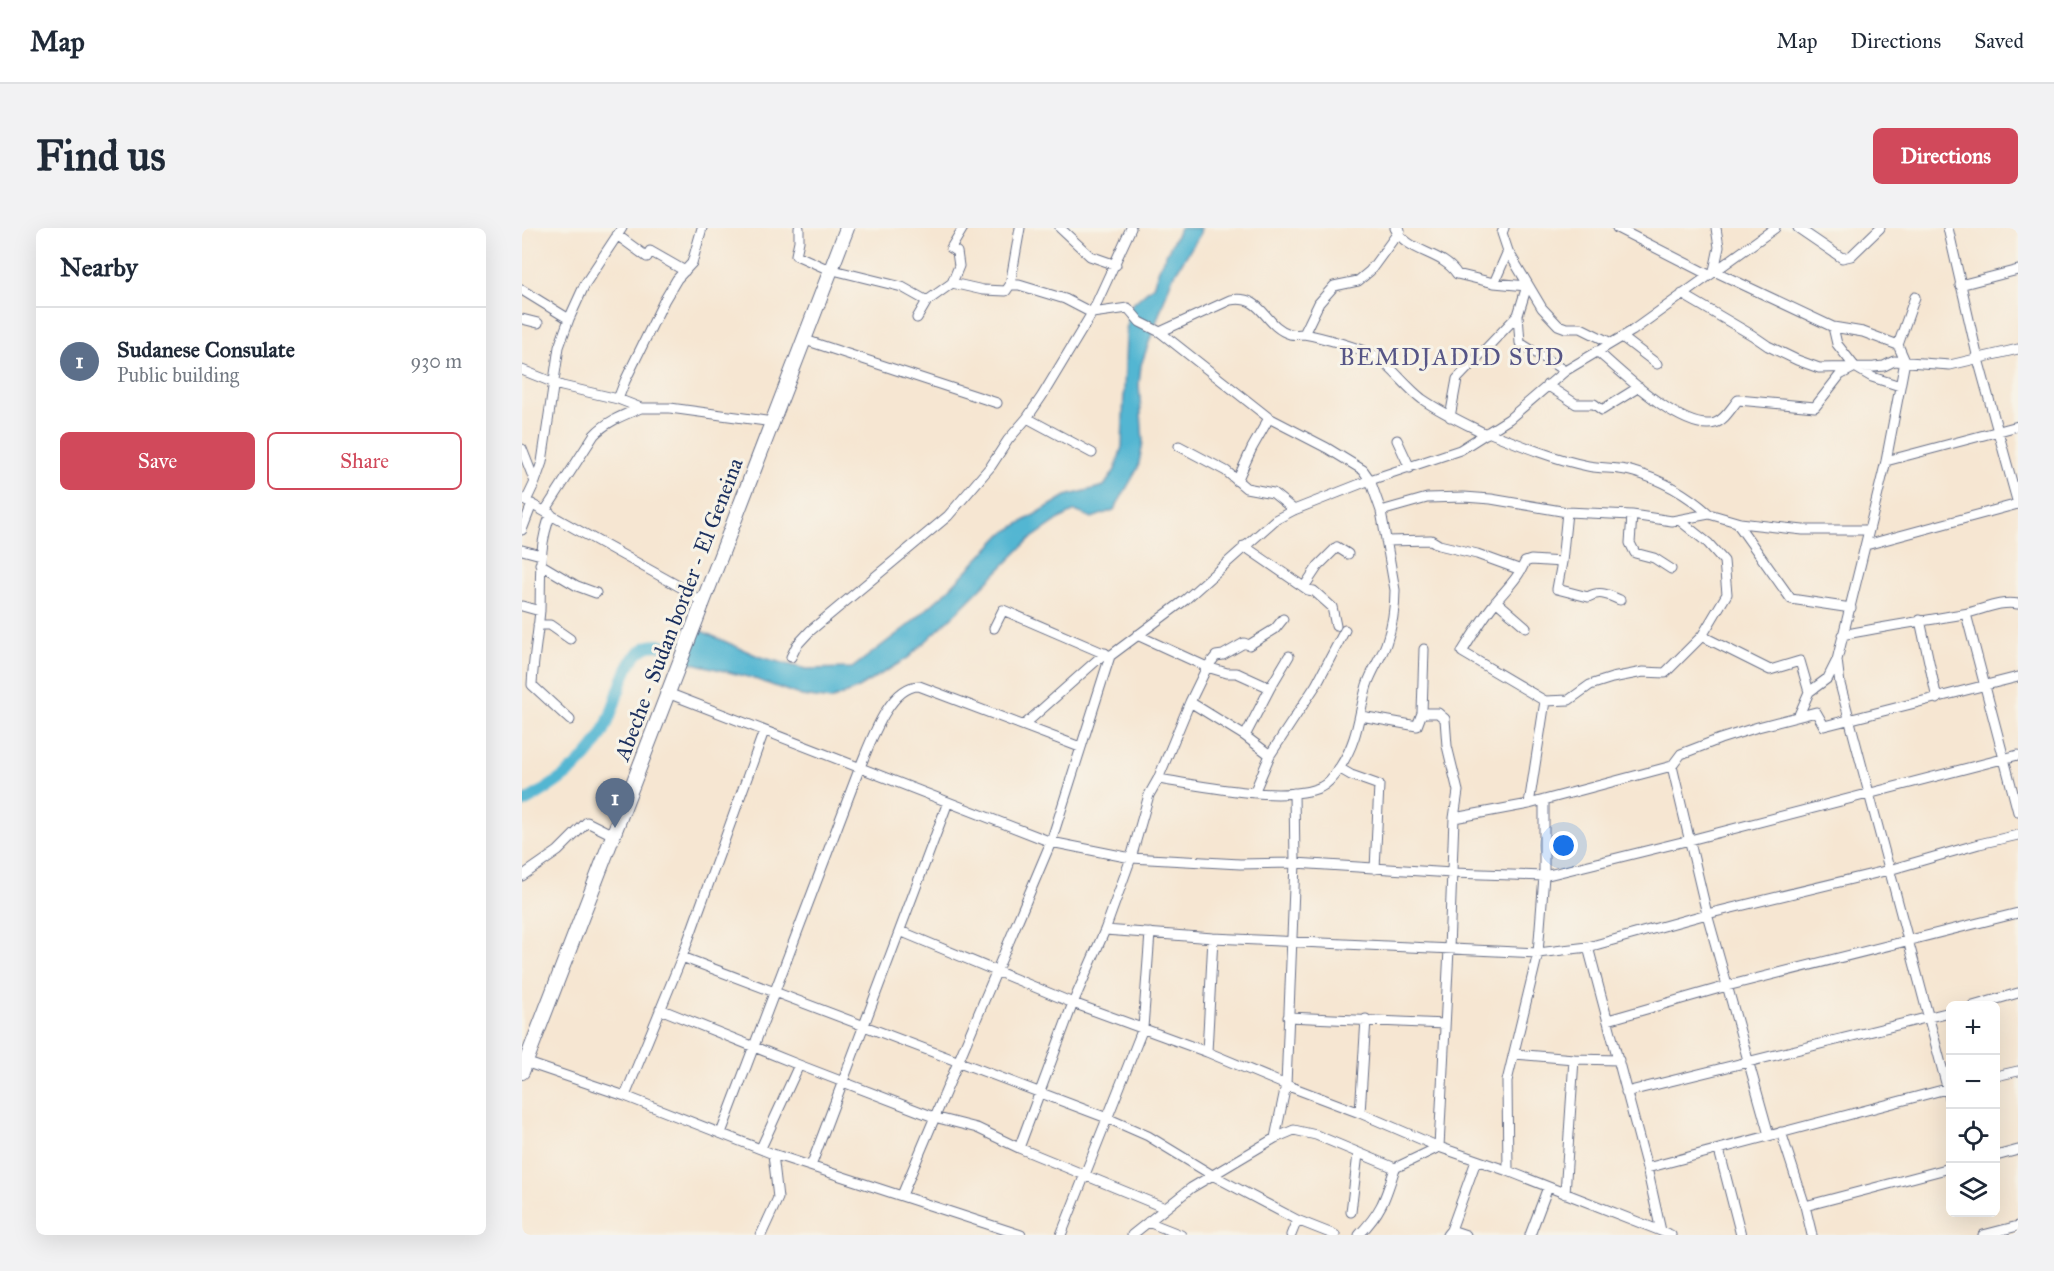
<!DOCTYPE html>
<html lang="en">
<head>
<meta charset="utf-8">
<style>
	:root { --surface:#fff; --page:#f2f2f3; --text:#1f2937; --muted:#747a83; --line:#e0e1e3; --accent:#d1495b }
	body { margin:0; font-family:"IM FELL Great Primer",serif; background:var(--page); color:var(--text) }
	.controls { position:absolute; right:18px; bottom:18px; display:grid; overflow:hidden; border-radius:9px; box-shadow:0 6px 24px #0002 }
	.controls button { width:54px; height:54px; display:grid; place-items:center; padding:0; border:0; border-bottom:2px solid var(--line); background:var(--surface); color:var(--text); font:30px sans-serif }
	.you { position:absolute; left:1042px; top:618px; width:21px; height:21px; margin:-15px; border:4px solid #fff; border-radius:50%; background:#1a73e8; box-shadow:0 0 0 9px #1a73e833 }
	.badge { display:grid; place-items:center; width:39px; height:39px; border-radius:50%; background:var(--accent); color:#fff; font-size:20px; font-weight:700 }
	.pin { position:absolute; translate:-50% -50px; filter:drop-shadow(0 2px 3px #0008) }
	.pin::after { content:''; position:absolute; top:32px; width:21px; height:18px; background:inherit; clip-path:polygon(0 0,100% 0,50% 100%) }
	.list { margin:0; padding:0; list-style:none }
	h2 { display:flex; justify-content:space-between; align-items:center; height:78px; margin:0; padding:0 24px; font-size:26px }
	h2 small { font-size:20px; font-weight:400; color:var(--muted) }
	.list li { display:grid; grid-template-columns:39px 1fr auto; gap:18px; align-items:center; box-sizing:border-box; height:108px; padding:0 24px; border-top:2px solid var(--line) }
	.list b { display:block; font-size:22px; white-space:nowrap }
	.list p { margin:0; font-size:20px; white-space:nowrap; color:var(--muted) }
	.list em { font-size:20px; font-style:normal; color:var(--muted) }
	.actions { display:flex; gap:12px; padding:18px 24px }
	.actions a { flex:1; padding:14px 0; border:2px solid var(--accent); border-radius:9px; text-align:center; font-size:21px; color:var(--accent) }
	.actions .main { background:var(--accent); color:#fff }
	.icon { flex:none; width:33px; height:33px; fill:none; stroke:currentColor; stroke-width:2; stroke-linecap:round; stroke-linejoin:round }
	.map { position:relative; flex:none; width:1496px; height:1007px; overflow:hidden; border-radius:9px }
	header { display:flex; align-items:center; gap:36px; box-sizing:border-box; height:84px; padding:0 30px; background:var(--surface); border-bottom:2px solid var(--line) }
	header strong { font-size:28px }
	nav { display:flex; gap:33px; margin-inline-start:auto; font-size:21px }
	.intro { display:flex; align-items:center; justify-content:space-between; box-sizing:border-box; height:144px; padding:0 36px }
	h1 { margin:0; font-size:42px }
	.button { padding:15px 27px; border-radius:9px; background:var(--accent); color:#fff; font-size:21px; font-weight:700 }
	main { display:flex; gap:36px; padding:0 36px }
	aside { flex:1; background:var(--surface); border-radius:9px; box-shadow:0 6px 24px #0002 }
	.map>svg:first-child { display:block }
	.water { fill:#53b6d2; stroke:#377298; stroke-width:1.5 }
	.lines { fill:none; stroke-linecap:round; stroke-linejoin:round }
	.river { stroke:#53b6d2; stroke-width:12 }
	.minor-casing { stroke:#686f87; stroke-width:11 }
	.highway-casing { stroke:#686f87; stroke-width:16 }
	.minor { stroke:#fff; stroke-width:9 }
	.highway { stroke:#fff; stroke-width:14 }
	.labels { text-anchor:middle; stroke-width:6; stroke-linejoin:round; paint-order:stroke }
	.street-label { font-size:22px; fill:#1b2f5e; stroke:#f7f3e8 }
	.neighbourhood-label { font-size:24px; letter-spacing:1.5px; fill:#565586; stroke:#f7f3e8 }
</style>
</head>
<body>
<header>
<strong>Map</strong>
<nav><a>Map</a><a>Directions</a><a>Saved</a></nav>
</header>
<div class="intro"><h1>Find us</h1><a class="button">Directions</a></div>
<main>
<aside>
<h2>Nearby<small></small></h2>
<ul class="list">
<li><span class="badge" style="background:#5c6f8a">1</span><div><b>Sudanese Consulate</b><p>Public building</p></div><em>930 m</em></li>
</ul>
<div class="actions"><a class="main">Save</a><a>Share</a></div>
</aside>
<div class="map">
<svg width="1496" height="1007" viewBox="0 0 1496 1007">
	<rect width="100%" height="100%" fill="#f7f3e8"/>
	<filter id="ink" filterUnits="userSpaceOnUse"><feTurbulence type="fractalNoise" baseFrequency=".0167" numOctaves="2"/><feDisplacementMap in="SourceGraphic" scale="12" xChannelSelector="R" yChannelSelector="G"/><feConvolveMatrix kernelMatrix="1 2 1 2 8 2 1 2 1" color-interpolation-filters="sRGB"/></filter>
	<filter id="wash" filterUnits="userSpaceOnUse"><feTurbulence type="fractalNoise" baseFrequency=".008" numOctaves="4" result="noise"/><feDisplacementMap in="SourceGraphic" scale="24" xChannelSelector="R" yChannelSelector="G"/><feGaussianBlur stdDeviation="1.35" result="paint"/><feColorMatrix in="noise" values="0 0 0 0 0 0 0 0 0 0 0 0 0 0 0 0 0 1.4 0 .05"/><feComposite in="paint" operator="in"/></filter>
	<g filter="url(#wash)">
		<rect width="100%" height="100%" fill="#f6e6d2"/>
		<path class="water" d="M658 0H679L677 8 650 50 619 137 617 156 621 214 616 240 592 282 570 290 553 283 539 290 507 312 434 385 386 430 336 460 309 472 280 468 230 450 163 433 175 401 238 429 284 441 330 440 388 396 423 365 480 306 544 268 582 258 593 242 600 219 604 107 606 80 631 58 638 38Z"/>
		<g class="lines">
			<path class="river" d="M0 575C30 559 63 537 80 506 94 484 99 433 123 420 130 416 138 417 145 418"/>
		</g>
	</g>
	<g filter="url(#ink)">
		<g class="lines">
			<g class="minor-casing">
				<path id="minor" d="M277 0V13L274 27 303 40 380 59 405 73 430 55 461 62 484 63 488 57 498 0
					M538 0 568 28 594 37
					M873 0C885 25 920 23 935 46L972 55 1005 58 996 87 998 115 1043 143
					M1095 0 1187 47
					M1194 0 1197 19 1192 43 1311 99 1341 104 1376 117 1383 133 1364 233 1315 432 1306 450 1287 464 1277 487
					M1276 0 1320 30 1329 28 1358 0
					M1426 0 1456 131 1496 276
					M95 7 125 29 128 23 163 43
					M986 23 1020 80 1036 97 1044 100H1059L1089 115
					M430 55 437 38 435 24 429 20 441 0
					M972 55 986 23 980 5 982 0
					M488 57H497L543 71 570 85 606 80 618 94 638 104 747 190 805 220 841 242 848 252 859 283 873 362C873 379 870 399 864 416 859 430 850 442 845 457 836 488 837 510 818 539 814 545 806 556 799 559 762 576 677 557 636 551
					M1438 57 1496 42
					M0 62 47 91 63 56 100 0
					M1160 66 1230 107 1246 118 1275 132 1297 140 1352 139 1362 138 1372 133 1428 137 1496 121
					M395 90 405 73
					M0 91 16 95
					M1311 99 1315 116 1333 139
					M638 104 708 72C742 66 741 98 768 106 773 107 778 106 782 106 799 109 843 121 856 130 872 141 884 159 900 171 920 185 942 195 964 206
					M782 106 797 75 812 58 836 53 848 43 878 2
					M1100 109 1135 136
					M283 112 475 175
					M1376 117 1393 69
					M1075 123C1098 143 1161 205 1193 195 1203 192 1209 180 1216 172L1293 179 1318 147 1333 139 1350 149 1378 158
					M0 142 40 158 96 171 119 180H148L244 193
					M1025 157 1054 176H1072L1080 182 1117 159
					M96 171 103 153 142 73 155 51 170 35 180 0
					M928 189 935 151 996 87
					M505 190 570 225
					M966 204C998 217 1032 231 1066 238 1081 241 1097 239 1112 244 1140 252 1166 267 1187 286
					M875 212 888 240
					M657 218 704 243 724 260 751 265 772 282
					M0 221 13 254 4 273
					M1364 233 1496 198
					M715 253 730 220 747 190
					M13 254 20 234 37 119 47 91
					M0 271 160 360 180 374
					M23 283 72 207C85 193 102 187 119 180
					M859 283 905 270 942 269 969 271 1045 284 1110 287 1150 293 1187 286 1218 295 1281 302H1347
					M29 286C16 317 19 349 18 382 16 407 11 432 10 457L48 492
					M1110 287 1108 315 1113 325 1132 330 1149 341
					M1157 292 1186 315 1202 333 1205 366 1180 408
					M1218 295 1217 298 1269 371 1329 380
					M0 302 10 276
					M864 313 909 312 917 317 955 326 999 342 1003 334 1009 332 1040 334 1045 284
					M1344 317 1496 276
					M722 318 786 362 792 363 810 379 814 398
					M0 322 19 327
					M1040 334 1035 361 1066 369C1078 362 1086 367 1098 372
					M18 336 55 358 74 365
					M999 342C991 356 981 364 972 376 960 391 950 408 940 424L1023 473 1047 472 1068 457 1090 450 1121 444 1143 445 1180 408 1248 442 1278 433 1287 464
					M782 359 796 338 815 319 826 326
					M974 373 1004 399
					M0 378 18 383
					M1444 386 1496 584
					M1398 392 1415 471
					M16 397H28L48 411
					M472 400 481 382 588 428
					M615 407 685 439 705 445H715L748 460
					M1320 407C1361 399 1401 393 1441 386 1459 383 1477 372 1496 376
					M269 429 275 417 288 403 426 288 469 238 486 212 505 190 520 168 570 85 609 0
					M1315 432 1318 456 1428 870
					M143 464 529 614 609 630 718 636 773 635 930 645 1022 648 1168 612 1496 527
					M668 474 723 508 748 460 767 428
					M900 485H916L923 491 925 518 936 563 932 590
					M839 488 895 498 900 485 902 421
					M502 497 583 425
					M723 508 748 527
					M1150 538 1185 686 1247 907
					M817 540 829 547 857 557 853 641
					M732 565 748 527 794 457 823 402
					M1007 576 1023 473
					M0 648 36 623 65 594 85 604
					M583 702 691 710 1016 725 1066 719 1185 686 1367 642 1457 616 1496 607
					M378 703 551 775 685 824 764 857 838 885 917 919 986 943 1149 1007
					M1066 719 1125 940 1139 1003
					M160 729 585 890 626 908 690 947 775 992 769 1007
					M1451 778 1496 765
					M138 781 277 837 412 889 455 900 497 920 643 980
					M766 789 923 796
					M1086 792 1205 758 1496 685
					M685 824 691 710
					M992 826 1052 831
					M0 833 103 868 251 926 499 1007
					M1474 848 1496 843
					M1104 864 1428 784
					M103 868 160 729 242 503
					M838 885 844 791
					M1259 904 1283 978
					M199 905 338 539C348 516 367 458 397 458L558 519
					M753 910 764 857 773 635 772 565
					M239 920 277 837
					M497 920 551 775 583 702 609 630 627 567 636 551 668 474 685 439 694 428 701 427 722 415 727 417 753 401 761 391
					M1197 922 1219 1007
					M1474 928 1496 922
					M289 938 426 574
					M1125 940 1428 860
					M986 943 985 853 1016 725 1022 648V572
					M1043 966 1052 831 1097 832
					M380 967 529 614 588 428 663 372 753 292 772 282 848 252 938 222 987 191 1043 143 1110 103 1253 0
					M829 984 836 926
					M775 992 813 1007
					M626 994 659 1007
					M929 1002 944 1007
					M239 1007 256 970 251 926
					M539 1007 621 800 628 705
					M610 1007 669 960 753 910 772 902 794 907 873 940
					M837 1007C860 983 863 971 873 940L917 919 927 721 932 590 1007 576 1150 538 1159 526 1198 511 1236 499 1294 484 1302 498 1496 449
					M925 1007 929 1002 954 933
					M1008 1007 1026 959
					M1290 1007 1283 978 1428 940
					M1461 1007 1496 998"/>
			</g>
			<g class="highway-casing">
				<path id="highway" d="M0 844 325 0"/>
			</g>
			<use href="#minor" class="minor"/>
			<use href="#highway" class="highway"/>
		</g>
	</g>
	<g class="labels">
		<g class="street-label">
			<text transform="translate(156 381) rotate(-69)" y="8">Abeche - Sudan border - El Geneina</text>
		</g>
		<g class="neighbourhood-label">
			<text x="930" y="137">BEMDJADID SUD</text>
		</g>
	</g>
</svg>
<div class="controls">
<button>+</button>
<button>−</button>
<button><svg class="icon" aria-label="locate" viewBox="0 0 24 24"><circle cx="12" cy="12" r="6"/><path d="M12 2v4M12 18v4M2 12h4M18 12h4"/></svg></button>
<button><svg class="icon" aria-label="layers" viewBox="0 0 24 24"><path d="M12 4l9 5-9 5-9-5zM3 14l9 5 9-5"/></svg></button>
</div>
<div class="you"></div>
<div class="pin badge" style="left:93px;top:600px;background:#5c6f8a">1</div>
</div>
</main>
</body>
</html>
